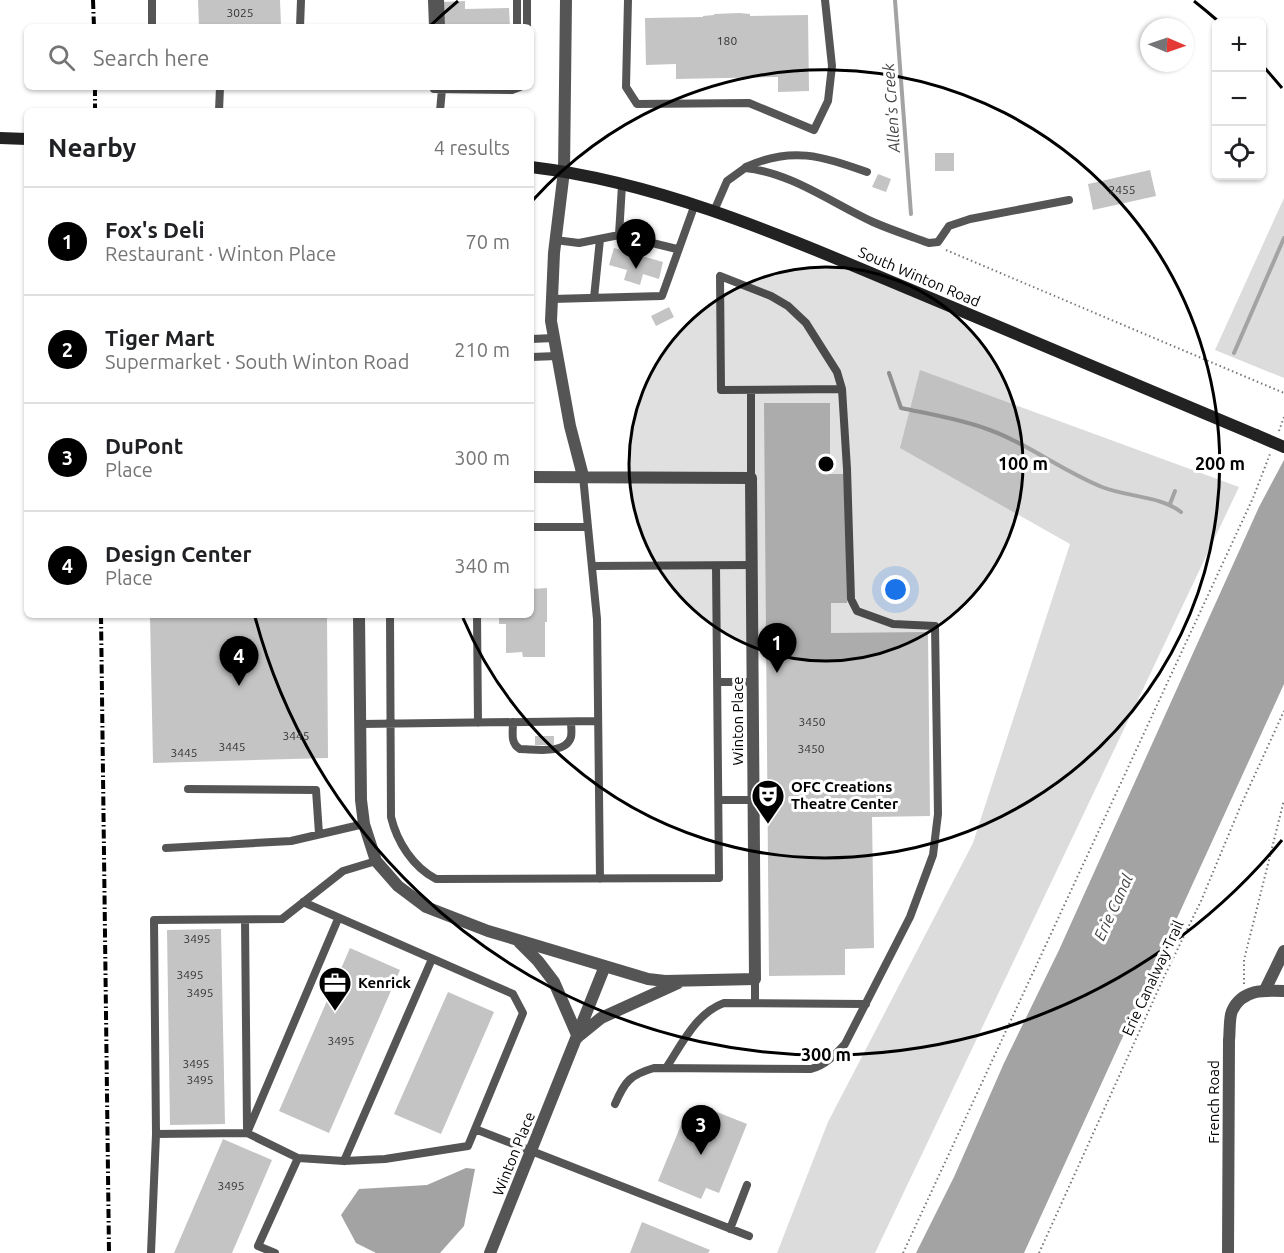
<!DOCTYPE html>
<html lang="en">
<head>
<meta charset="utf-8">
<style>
	:root { --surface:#fff; --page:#f6f6f6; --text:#202124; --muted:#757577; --line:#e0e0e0; --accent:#000 }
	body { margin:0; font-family:Ubuntu,sans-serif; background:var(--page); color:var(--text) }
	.controls { position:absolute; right:18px; top:18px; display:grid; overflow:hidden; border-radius:9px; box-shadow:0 2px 4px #0004 }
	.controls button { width:54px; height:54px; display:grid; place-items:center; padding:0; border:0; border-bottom:2px solid var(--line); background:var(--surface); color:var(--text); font:30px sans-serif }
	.compass { position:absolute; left:1140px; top:18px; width:54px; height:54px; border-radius:50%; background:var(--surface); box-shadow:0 2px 4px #0004; rotate:92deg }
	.you { position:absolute; left:896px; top:590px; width:21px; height:21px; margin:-15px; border:4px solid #fff; border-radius:50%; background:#1a73e8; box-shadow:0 0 0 9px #1a73e833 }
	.badge { display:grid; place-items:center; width:39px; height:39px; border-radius:50%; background:var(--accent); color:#fff; font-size:20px; font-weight:700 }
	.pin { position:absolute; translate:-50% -50px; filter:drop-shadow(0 2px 3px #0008) }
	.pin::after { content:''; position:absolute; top:32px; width:21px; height:18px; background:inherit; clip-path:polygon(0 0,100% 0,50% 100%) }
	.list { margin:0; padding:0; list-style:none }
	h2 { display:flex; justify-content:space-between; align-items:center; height:78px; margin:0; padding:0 24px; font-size:26px }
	h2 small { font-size:20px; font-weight:400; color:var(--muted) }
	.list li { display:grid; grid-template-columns:39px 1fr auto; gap:18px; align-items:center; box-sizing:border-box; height:108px; padding:0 24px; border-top:2px solid var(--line) }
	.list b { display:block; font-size:22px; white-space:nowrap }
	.list p { margin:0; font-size:20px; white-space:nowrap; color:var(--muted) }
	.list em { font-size:20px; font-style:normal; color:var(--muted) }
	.icon { flex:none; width:33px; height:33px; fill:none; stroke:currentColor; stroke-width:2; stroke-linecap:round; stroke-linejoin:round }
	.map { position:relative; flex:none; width:1284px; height:1253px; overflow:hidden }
	.search { position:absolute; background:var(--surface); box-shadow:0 2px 4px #0004; left:24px; top:24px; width:510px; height:66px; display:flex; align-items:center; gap:15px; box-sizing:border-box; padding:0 21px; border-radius:9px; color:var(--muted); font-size:22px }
	.panel { position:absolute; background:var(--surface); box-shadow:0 2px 4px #0004; left:24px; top:108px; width:510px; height:510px; border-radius:9px }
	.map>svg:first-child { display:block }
	.green { fill:#dcdcdc }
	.water { fill:#a3a3a3 }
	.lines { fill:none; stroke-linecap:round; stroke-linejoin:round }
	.stream { stroke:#a3a3a3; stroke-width:4 }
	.building { fill:#c4c4c4 }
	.path { stroke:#777; stroke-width:2; stroke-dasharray:1.5 3; stroke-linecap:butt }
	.service { stroke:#555; stroke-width:8 }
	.minor { stroke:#555; stroke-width:12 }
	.tertiary { stroke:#555; stroke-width:12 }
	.secondary { stroke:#222; stroke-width:12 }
	.rail { stroke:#000; stroke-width:4; stroke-dasharray:9 3 1.5 3; stroke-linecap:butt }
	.secondary-bridge { stroke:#222; stroke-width:12 }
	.ring { fill:none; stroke:#000; stroke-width:3 }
	.labels { text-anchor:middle; stroke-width:6; stroke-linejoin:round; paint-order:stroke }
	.number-label { font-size:12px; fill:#313131 }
	.street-label { font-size:15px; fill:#000; stroke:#fff }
	.poi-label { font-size:15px; font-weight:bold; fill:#000; stroke:#fff; text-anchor:start }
	.water-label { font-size:16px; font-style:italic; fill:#444; stroke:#fff }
	.centre { fill:#000; stroke:#fff; stroke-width:3 }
	.ring-label { font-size:18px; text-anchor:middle; font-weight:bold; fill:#000; stroke:#fff; stroke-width:6; stroke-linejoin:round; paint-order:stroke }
</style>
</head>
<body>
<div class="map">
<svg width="1284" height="1253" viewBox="0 0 1284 1253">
	<rect width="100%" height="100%" fill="#fff"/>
	<path class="green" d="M1284 198V378L1215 350Z
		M920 370 1239 487 875 1253H777L828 1122 973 843 1070 544 900 448Z"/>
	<path class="water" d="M1284 460V684L1024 1253H916L954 1177 1004 1063 1059 950 1259 507Z
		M466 1168 475 1169 464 1226 440 1253H376L356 1243 341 1215 359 1189 427 1185Z"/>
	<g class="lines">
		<path class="stream" d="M895 0 911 214
			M1234 353 1284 238
			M889 373 901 408C929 414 960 419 987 429 1027 443 1062 471 1102 487 1127 497 1161 496 1181 512
			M1170 504 1175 491"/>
	</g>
	<path class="building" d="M198 0H280L281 26 199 27Z
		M465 1V9L509 8 510 27H442L441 2Z
		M739 13 750 14V16L808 15 809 91 778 92V77L676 79V64L646 65 645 18 703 17V16L714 15V14Z
		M935 153H954V171H935Z
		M1150 170 1156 196 1093 210 1088 184Z
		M878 174 891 179 886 192 872 187Z
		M614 248 663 262 659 279 643 274 640 285 624 280 627 270 609 265Z
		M669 307 674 317 656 326 651 316Z
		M764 403H830V474H846L847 603H831V633L928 632 930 816 872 817 874 948 845 949V975L769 976Z
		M547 588V622H545V657H523L522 652 506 653V624H499V615H531V589Z
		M150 615H327L328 758 153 763Z
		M535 736H554V745H535Z
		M221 929 225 1124 170 1125 167 930Z
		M350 948 400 970 329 1133 279 1111Z
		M448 992 494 1012 441 1134 394 1114Z
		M712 1110 747 1124 719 1193 706 1188 701 1199 658 1181 681 1125 691 1130 696 1117 708 1122Z
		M223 1139 272 1160 232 1253H174Z
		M642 1222 710 1250 708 1253H630Z"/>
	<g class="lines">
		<path class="path" d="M946 250 1284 393
			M1279 431 1284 417
			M1244 984V960L1284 800
			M903 1253 1253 498 1270 454
			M1039 1253 1164 977 1201 901 1241 805 1284 711"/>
		<path class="service" d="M432 0 433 27
			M440 0 441 27
			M517 0V27
			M628 0 626 87 637 104 749 103 814 130 828 101 832 66 825 0
			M152 27V0
			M300 27 301 0
			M527 27V0
			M434 87V89L512 90 520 87
			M219 111 220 87
			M440 111 442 89
			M746 167C792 146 821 156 867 172
			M714 211 727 181 745 168C790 172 832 203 873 222 891 230 910 236 929 243L938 242 949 226 970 219 1069 200
			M619 235 622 185
			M555 240 579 243 619 235 677 249
			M594 298 600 239
			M552 299 662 296 695 204
			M531 339 554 338
			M531 357 557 356
			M751 391V478
			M583 476 597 619 600 879
			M531 527H588
			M592 566 752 565
			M390 615 391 817C397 842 413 867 436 879L719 878 716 566
			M477 615 478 723
			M717 682H753
			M513 722C513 733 510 743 520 749 534 749 566 755 571 737 572 732 571 726 571 722
			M361 724 598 721
			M188 789 316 790 319 834
			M719 800H754
			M166 848 291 841 364 824
			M245 920 247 1128
			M755 979V1003
			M666 1068C682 1044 696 1013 724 1003L866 1004
			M615 1104C625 1081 630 1075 654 1068L811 1069C826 1065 835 1055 845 1044L910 917 933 855 938 814 935 626 893 624 857 611 851 599 847 469 842 389 837 372 806 323 788 306 771 296 720 276 721 390 842 389
			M475 1129 749 1236
			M247 1133 338 919
			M156 1134 247 1133 298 1158 344 1161 385 1159 468 1146 523 1013 513 994 303 902
			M344 1161 432 959
			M730 1229 747 1185
			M151 1253 156 1134 154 920 282 919 343 871 376 861
			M275 1253 258 1246 298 1158"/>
		<path class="minor" d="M564 171 554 253 551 321 570 426 583 476
			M359 615 361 800 364 824 376 861 398 886 426 907 488 931 648 979 665 981 755 979 751 478 531 477
			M519 942 538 961 554 982 578 1037
			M1265 990 1284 951
			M580 1035 601 1018 678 983
			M490 1253 605 966"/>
		<path class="tertiary" d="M564 171 566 0
			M1228 1253 1229 1040C1230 1032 1229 1018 1232 1011 1242 989 1264 990 1284 991"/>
		<path class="secondary" d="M0 138 27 139
			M531 167C664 183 787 238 909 289 1025 338 1140 386 1256 435"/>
		<path class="rail" d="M93 0 94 27
			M95 87V111
			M101 615 109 1253"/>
		<path class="secondary-bridge" d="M1256 435 1284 447"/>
	</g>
	<circle cx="826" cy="464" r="197" fill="#000" fill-opacity=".12"/>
	<g class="ring">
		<circle cx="826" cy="464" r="197"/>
		<path d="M533 200A394 394 0 1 1 463 618"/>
		<path d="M1282 840A591 591 0 0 1 255 617M431 25A591 591 0 0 1 458 1M1194 1A591 591 0 0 1 1218 21M1262 65A591 591 0 0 1 1282 88"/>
	</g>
	<defs>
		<g id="theatre-pin" transform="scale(1.725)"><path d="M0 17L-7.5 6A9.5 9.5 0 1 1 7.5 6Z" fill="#000" stroke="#fff"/><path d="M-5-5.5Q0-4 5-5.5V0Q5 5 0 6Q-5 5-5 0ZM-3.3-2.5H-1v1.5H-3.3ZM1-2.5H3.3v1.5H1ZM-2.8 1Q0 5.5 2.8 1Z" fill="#fff"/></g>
		<g id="office-pin" transform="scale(1.725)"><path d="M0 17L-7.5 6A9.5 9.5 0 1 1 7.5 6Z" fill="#000" stroke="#fff"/><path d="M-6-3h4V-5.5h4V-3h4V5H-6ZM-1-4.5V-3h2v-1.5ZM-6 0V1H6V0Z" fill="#fff"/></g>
	</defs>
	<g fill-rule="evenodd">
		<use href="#theatre-pin" x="768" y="796"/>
		<use href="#office-pin" x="335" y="983"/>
	</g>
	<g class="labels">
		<g class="number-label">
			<text x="240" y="17">3025</text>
			<text x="727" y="45">180</text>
			<text x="1122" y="194">2455</text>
			<text x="812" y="726">3450</text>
			<text x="296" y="740">3445</text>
			<text x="232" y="751">3445</text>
			<text x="811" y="753">3450</text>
			<text x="184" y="757">3445</text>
			<text x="197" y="943">3495</text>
			<text x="190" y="979">3495</text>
			<text x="200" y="997">3495</text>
			<text x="341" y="1045">3495</text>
			<text x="196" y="1068">3495</text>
			<text x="200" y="1084">3495</text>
			<text x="231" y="1190">3495</text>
		</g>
		<g class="street-label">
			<text transform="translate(919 277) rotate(23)" y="5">South Winton Road</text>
			<text transform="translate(738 721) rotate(-90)" y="5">Winton Place</text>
			<text transform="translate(1153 978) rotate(-65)" y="5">Erie Canalway Trail</text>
			<text transform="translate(1214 1102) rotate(-90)" y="5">French Road</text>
			<text transform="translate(514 1154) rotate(-68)" y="5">Winton Place</text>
		</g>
		<g class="poi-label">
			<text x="791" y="792">OFC Creations<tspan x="791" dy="17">Theatre Center</tspan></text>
			<text x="358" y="988">Kenrick</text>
		</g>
		<g class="water-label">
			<text transform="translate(891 108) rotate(-94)" y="6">Allen's Creek</text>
			<text transform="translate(1113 907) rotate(-65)" y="6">Erie Canal</text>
		</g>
	</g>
	<circle cx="826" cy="464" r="9" class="centre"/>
	<g class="ring-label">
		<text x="1023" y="470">100 m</text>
		<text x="1220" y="470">200 m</text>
		<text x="826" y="1061">300 m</text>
	</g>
</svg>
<div class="controls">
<button>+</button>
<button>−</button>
<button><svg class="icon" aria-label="locate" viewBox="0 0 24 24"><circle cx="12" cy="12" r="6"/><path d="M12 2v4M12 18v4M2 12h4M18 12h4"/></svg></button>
</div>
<svg class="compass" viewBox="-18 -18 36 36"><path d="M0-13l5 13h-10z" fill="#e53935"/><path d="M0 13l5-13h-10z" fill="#757577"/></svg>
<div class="you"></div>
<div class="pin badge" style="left:777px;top:673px">1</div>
<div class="pin badge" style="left:636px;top:269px">2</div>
<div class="pin badge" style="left:701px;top:1155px">3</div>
<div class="pin badge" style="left:239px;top:686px">4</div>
<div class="search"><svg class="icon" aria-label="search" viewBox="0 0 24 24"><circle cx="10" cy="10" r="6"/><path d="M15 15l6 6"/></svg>Search here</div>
<section class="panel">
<h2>Nearby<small>4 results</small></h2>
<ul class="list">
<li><span class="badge">1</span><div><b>Fox's Deli</b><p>Restaurant · Winton Place</p></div><em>70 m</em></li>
<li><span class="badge">2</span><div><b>Tiger Mart</b><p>Supermarket · South Winton Road</p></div><em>210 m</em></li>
<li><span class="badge">3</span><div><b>DuPont</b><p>Place</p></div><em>300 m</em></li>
<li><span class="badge">4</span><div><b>Design Center</b><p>Place</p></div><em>340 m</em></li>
</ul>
</section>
</div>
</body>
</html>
